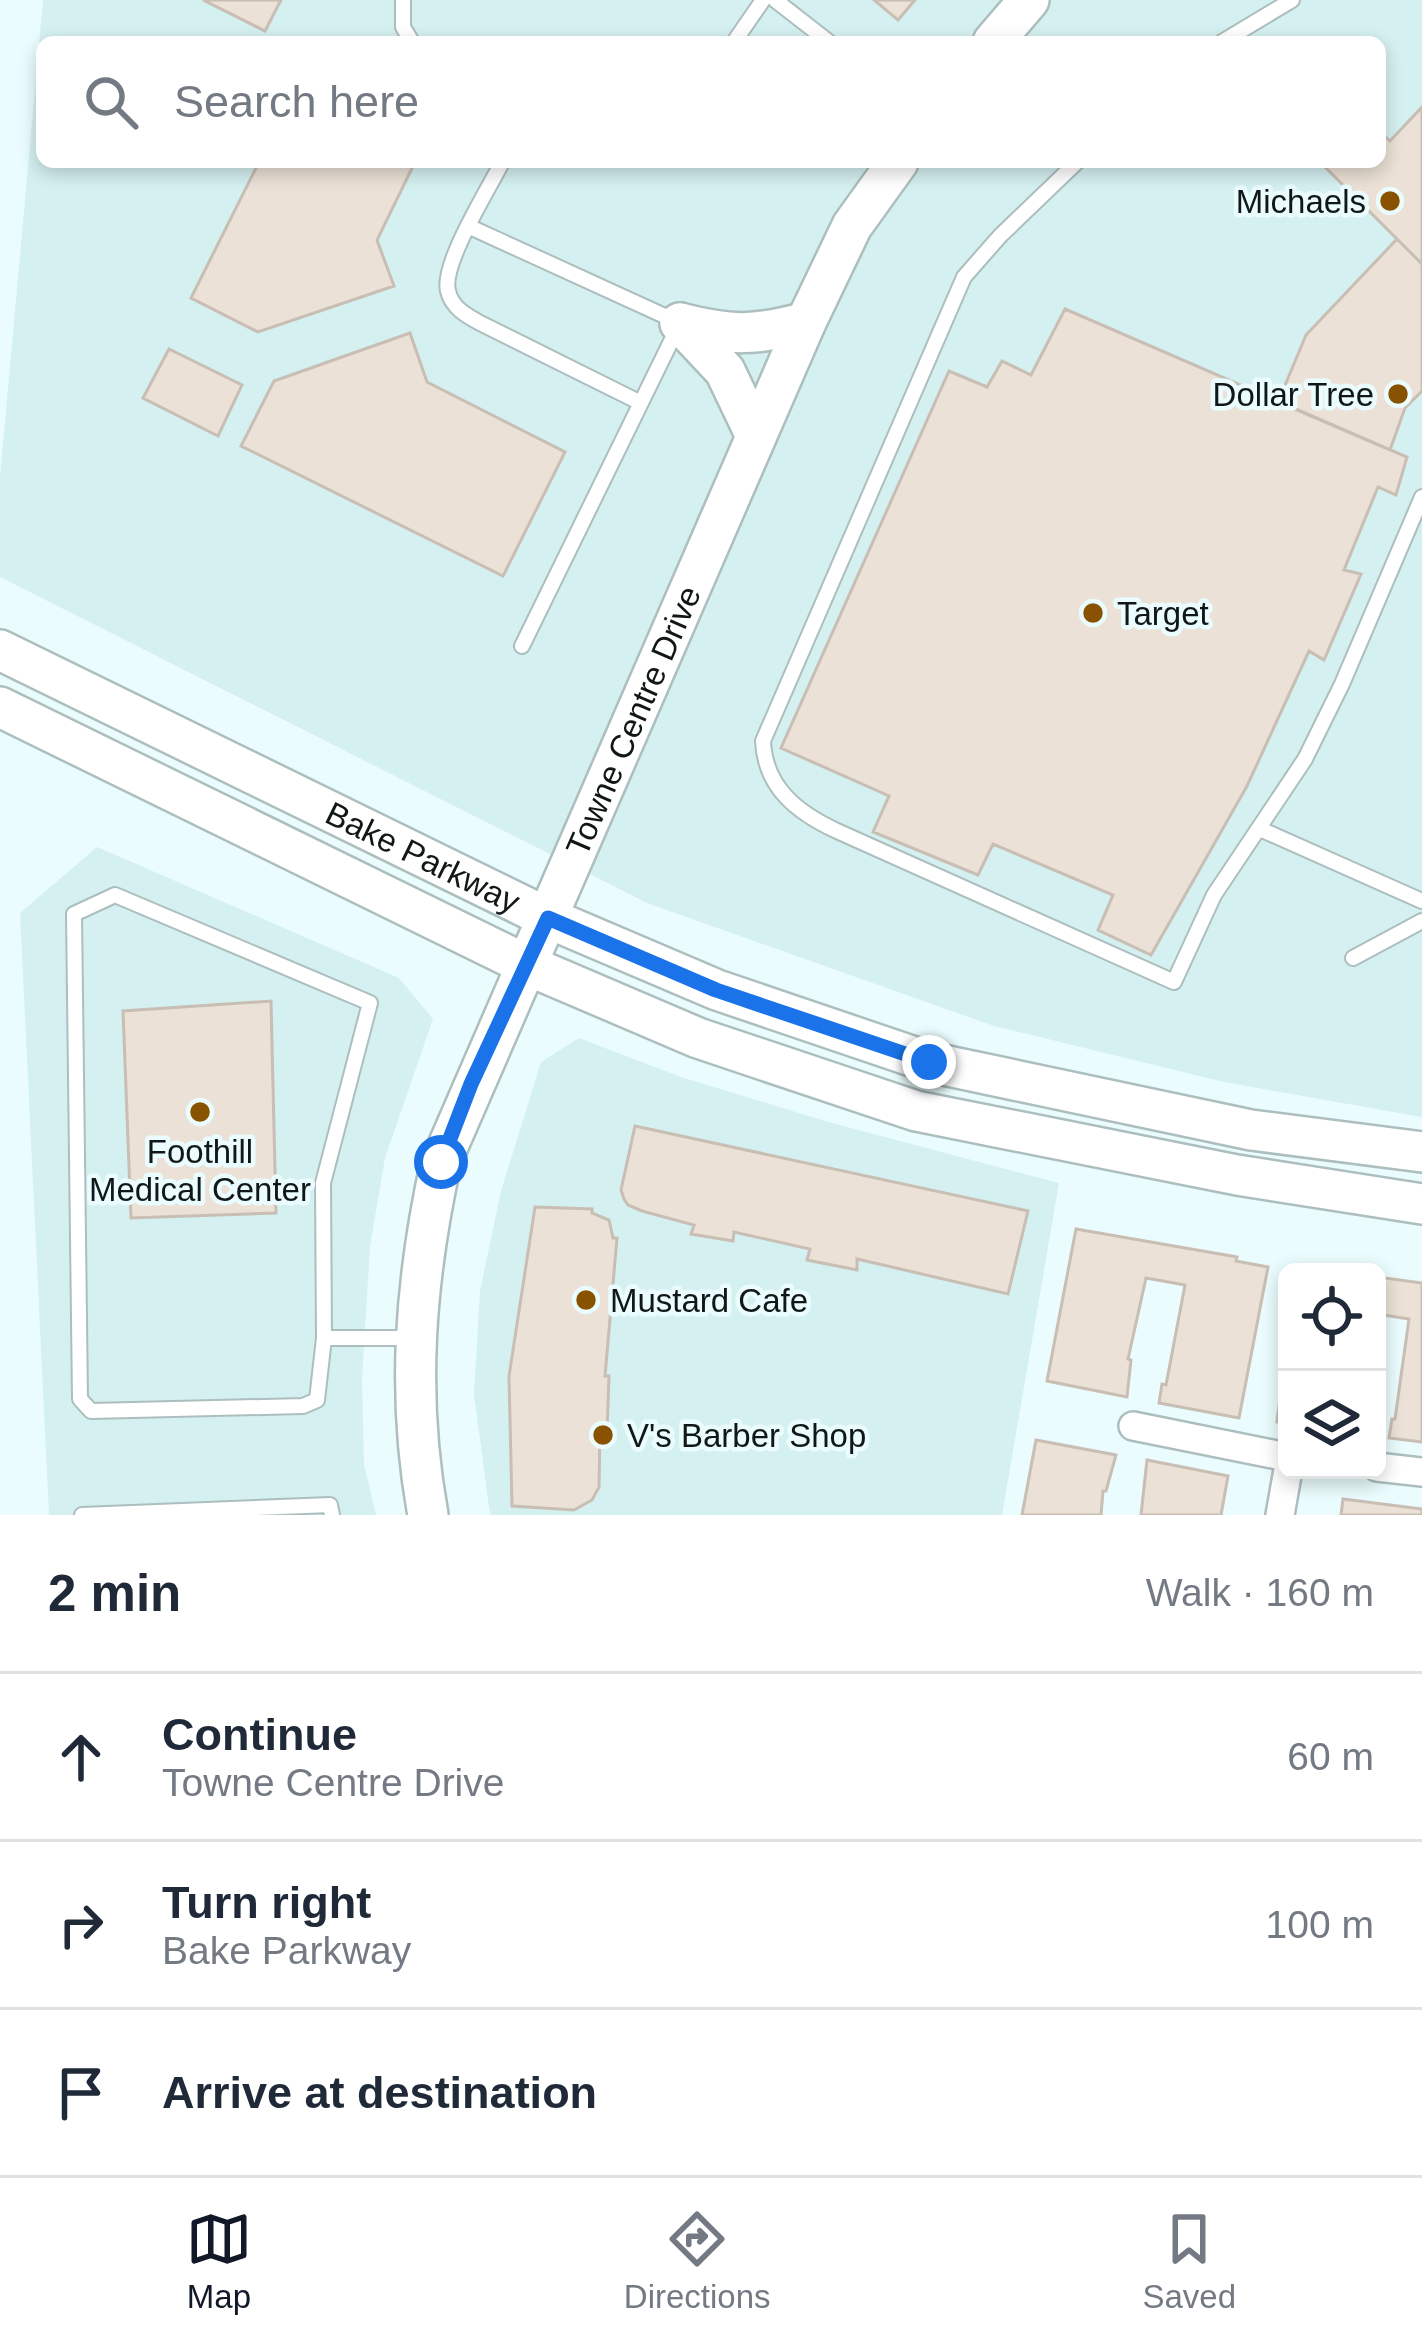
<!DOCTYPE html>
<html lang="en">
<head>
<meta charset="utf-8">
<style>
	:root { --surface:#fff; --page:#f2f2f3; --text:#1f2937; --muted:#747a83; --line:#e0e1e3; --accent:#111827 }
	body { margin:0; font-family:Helvetica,sans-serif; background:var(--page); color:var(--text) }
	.controls { position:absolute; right:36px; bottom:36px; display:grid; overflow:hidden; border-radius:18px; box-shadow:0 6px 18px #0003 }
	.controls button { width:108px; height:108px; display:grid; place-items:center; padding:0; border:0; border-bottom:3px solid var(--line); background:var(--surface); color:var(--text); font:60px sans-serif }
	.stop { position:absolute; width:36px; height:36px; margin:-27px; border:9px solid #1a73e8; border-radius:50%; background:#fff }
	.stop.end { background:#1a73e8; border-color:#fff; box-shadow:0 3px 12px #0008 }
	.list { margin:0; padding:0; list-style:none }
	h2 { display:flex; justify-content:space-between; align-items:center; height:156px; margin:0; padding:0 48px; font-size:51px }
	h2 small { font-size:39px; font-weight:400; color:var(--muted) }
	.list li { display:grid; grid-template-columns:78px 1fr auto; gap:36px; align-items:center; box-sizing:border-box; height:168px; padding:0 48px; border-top:3px solid var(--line) }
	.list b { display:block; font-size:45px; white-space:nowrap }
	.list p { margin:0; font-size:39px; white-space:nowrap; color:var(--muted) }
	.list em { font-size:39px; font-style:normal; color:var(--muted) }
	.icon { flex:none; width:66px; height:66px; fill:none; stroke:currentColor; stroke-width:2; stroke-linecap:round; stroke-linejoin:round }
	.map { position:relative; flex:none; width:1422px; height:1515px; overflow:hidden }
	.search { position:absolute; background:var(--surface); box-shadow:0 6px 18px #0003; left:36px; right:36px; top:36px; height:132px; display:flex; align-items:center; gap:30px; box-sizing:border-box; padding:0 42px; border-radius:18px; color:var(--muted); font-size:45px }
	.sheet { height:660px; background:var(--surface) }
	nav { display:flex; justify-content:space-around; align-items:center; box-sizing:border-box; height:168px; border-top:3px solid var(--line); background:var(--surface); font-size:33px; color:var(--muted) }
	nav a { display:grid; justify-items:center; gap:6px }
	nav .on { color:var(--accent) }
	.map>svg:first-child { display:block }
	.built { fill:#d5f0f1; fill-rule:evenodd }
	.building { fill:#ebe1d6; stroke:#c8beb4; stroke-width:3 }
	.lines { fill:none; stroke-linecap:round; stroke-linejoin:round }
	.lane-casing { stroke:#adbebe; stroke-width:18 }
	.street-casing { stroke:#adbebe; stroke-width:32 }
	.secondary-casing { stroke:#adbebe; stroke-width:44 }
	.lane { stroke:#fff; stroke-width:14 }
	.street { stroke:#fff; stroke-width:27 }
	.secondary { stroke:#fff; stroke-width:39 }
	.route { stroke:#1a73e8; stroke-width:15 }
	.poi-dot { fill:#895201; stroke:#eafcfd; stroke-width:4.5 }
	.labels { text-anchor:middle; stroke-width:9; stroke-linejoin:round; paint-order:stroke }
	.poi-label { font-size:33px; fill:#111717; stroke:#eafcfd; text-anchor:start }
	.street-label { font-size:33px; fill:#111717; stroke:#eafcfd }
</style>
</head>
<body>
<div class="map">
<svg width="1422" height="1515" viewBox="0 0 1422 1515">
	<rect width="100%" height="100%" fill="#eafcfd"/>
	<path class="built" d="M43 0H1422V1117L1224 1082 994 1026 647 903 0 577V477ZM42 42H1380V162H42Z
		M97 847 399 978 433 1019 385 1158 370 1246 362 1380 364 1464 376 1515H49L20 913Z
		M579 1038 681 1077 832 1123 1059 1183 1002 1515H490L474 1394 480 1291 501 1191 541 1062Z"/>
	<path class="building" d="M203 0H281L265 31Z
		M874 0H915L898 20Z
		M1422 107V264L1320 162H1380V132L1390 141Z
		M259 162H415L377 240 394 286 258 332 191 298Z
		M1397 239 1422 264V391L1405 408 1390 450 1278 402 1306 335Z
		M1065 309 1407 457 1396 495 1378 487 1344 570 1361 574 1324 660 1309 651 1247 786 1151 955 1098 930 1113 895 993 844 978 875 873 832 889 796 781 748 949 371 987 387 1002 361 1031 375Z
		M410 333 427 382 565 452 503 576 241 446 274 381Z
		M169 349 242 385 218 436 143 398Z
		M271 1001 276 1213 131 1218 123 1011Z
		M635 1126 1028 1211 1008 1294 857 1259V1270L807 1260 810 1249 734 1232 733 1241 691 1234 694 1225 642 1211 628 1205 624 1199 621 1190Z
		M535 1207 592 1209V1213L609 1220 613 1238H617L605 1376H609L607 1432H600L599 1487 592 1500 574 1510 512 1506 509 1376Z
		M1076 1229 1237 1257 1236 1261 1268 1267 1239 1418 1159 1403 1162 1384 1166 1385 1185 1285 1146 1278 1128 1359 1131 1360 1127 1397 1047 1381Z
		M1377 1277 1422 1283V1442L1389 1438 1392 1419H1395L1409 1319 1377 1314Z
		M1287 1345V1423L1277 1422Z
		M1036 1440 1116 1455 1106 1491H1103L1101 1515H1022Z
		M1147 1460 1228 1476 1221 1515H1141Z
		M1343 1499 1422 1509V1515H1341Z"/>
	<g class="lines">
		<g class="lane-casing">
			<path id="lane" d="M403 0V27L412 42
				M775 0 829 42
				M734 42 763 0
				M1222 42 1292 0
				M502 162C489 189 441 264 448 291 452 308 467 316 480 323L641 403
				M1077 162 1000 236 964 277 763 741C765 788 798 813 837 831L1174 982 1214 895 1305 759 1342 684 1422 497
				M470 227 680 323 522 646
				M1260 829 1422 901
				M115 895 370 1003 323 1183 324 1338 317 1400 303 1406 91 1411 80 1399 74 914Z
				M1353 958 1422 921
				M324 1338H414
				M82 1515 330 1505 332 1515"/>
		</g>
		<g class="street-casing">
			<path id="street" d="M1133 1426 1287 1457
				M1377 1467 1422 1472
				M1280 1515 1288 1470"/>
		</g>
		<g class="secondary-casing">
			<g id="secondary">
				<path d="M993 42 1029 0"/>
				<path d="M680 323 725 371 756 436"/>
				<path d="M680 323C731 336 755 336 806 322"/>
				<path id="s1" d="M0 650 548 918 717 990 929 1062 1251 1130 1422 1152"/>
				<path d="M0 707 527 965 698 1038 916 1111 1237 1175 1422 1204"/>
				<path id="s2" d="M428 1515C406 1395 415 1280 441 1162L806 322 852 226 898 162"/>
			</g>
		</g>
		<use href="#lane" class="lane"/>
		<use href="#street" class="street"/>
		<use href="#secondary" class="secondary"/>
	</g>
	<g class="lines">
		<path class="route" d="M441 1162 471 1084 548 918 716 990 929 1062"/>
	</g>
	<g class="poi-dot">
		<circle cx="1390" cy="201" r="12"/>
		<circle cx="1398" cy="394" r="12"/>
		<circle cx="1093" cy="613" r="12"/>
		<circle cx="200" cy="1112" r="12"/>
		<circle cx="586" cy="1300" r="12"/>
		<circle cx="603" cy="1435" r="12"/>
	</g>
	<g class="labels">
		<g class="poi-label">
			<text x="1366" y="213" text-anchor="end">Michaels</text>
			<text x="1374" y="406" text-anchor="end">Dollar Tree</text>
			<text x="1117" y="625">Target</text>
			<text x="200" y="1163" text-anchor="middle">Foothill<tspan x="200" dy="38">Medical Center</tspan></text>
			<text x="610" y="1312">Mustard Cafe</text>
			<text x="627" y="1447">V's Barber Shop</text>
		</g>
		<g class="street-label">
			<text dy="12" stroke="none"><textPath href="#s2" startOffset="837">Towne Centre Drive</textPath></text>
			<text dy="12" stroke="none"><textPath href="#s1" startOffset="471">Bake Parkway</textPath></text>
		</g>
	</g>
</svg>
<div class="controls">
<button><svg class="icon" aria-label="locate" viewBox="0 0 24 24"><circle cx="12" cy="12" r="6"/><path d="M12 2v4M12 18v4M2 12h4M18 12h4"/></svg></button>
<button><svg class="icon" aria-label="layers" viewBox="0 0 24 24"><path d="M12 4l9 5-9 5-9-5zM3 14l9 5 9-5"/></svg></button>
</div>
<div class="stop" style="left:441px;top:1162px"></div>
<div class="stop end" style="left:929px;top:1062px"></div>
<div class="search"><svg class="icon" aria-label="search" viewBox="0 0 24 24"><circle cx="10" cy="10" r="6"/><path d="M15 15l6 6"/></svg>Search here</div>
</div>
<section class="sheet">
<h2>2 min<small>Walk · 160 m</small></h2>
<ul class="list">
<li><svg class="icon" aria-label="ahead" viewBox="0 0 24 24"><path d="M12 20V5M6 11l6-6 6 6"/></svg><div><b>Continue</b><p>Towne Centre Drive</p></div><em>60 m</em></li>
<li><svg class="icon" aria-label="right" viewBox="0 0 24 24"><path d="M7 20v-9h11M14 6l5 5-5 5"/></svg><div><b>Turn right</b><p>Bake Parkway</p></div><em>100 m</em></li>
<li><svg class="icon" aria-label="arrive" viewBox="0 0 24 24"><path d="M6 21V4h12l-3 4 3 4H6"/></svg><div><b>Arrive at destination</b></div></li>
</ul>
</section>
<nav>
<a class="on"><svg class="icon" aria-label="map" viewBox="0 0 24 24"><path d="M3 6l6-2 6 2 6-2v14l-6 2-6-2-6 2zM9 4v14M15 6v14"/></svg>Map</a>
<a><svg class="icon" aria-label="directions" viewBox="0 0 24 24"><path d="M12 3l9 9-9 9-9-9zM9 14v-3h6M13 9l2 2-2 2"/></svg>Directions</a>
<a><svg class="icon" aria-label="saved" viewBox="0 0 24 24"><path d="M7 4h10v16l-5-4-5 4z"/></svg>Saved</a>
</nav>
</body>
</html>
